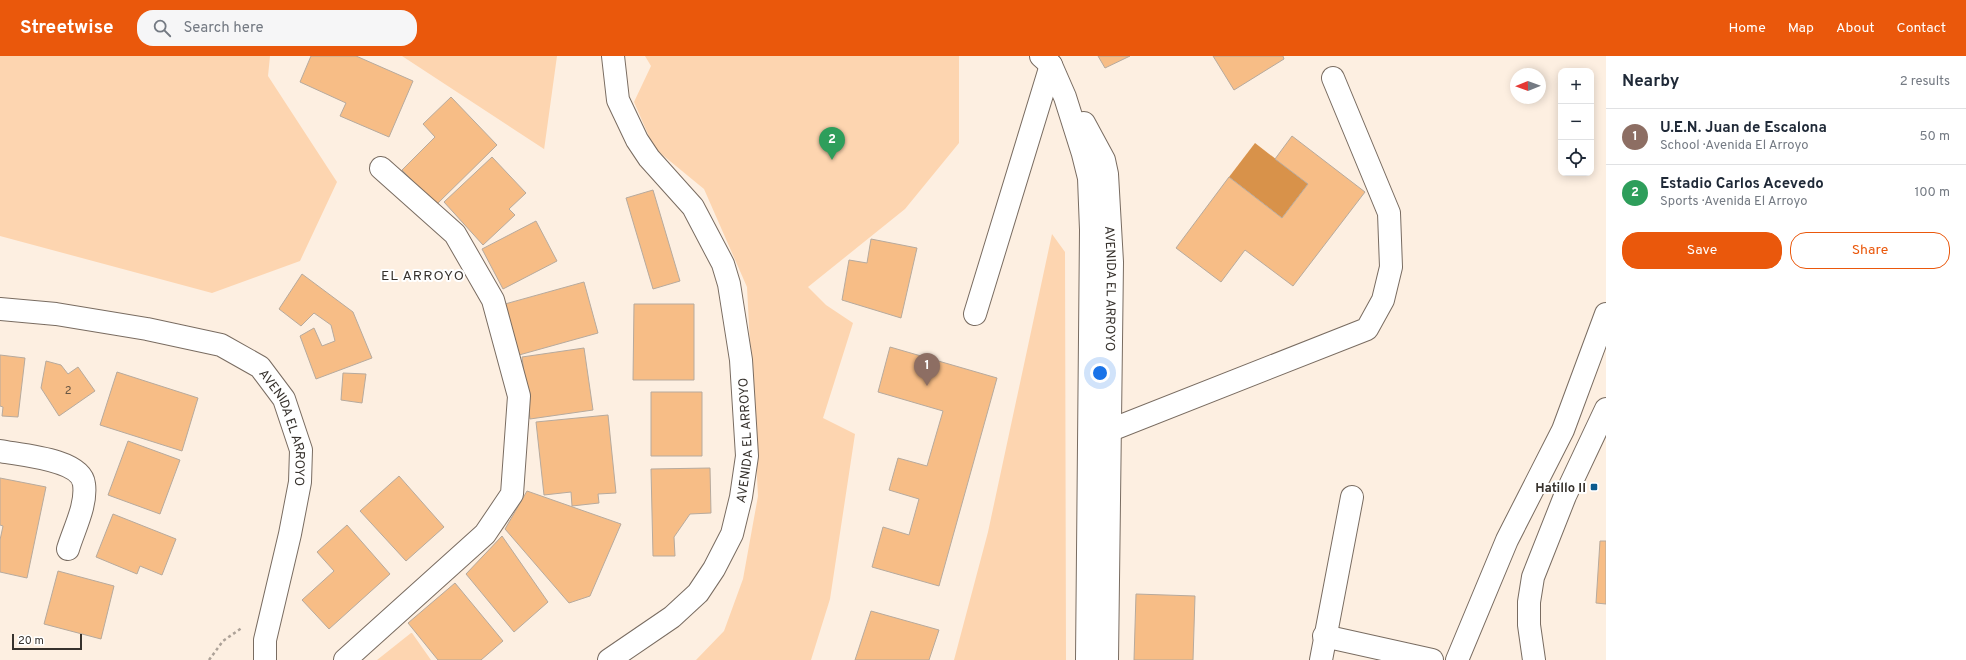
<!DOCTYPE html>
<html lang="en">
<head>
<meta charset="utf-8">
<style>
	:root { --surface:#fff; --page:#f6f6f7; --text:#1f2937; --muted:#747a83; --line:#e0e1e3; --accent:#ea580c }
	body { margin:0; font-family:Overpass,sans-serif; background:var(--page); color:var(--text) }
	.controls { position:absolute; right:12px; top:12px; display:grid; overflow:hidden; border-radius:8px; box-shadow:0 2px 10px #0003 }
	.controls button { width:36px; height:36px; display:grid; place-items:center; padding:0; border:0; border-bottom:1px solid var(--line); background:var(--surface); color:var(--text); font:20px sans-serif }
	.compass { position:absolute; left:1510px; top:12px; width:36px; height:36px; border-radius:50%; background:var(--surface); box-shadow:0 2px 10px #0003; rotate:269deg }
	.scale { position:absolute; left:12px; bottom:10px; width:70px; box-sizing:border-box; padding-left:4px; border:2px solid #37322d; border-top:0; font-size:11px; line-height:14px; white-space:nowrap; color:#37322d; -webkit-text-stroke:3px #fff; paint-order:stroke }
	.you { position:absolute; left:1100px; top:317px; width:14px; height:14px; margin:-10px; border:3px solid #fff; border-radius:50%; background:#1a73e8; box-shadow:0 0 0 6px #1a73e833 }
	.badge { display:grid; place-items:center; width:26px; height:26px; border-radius:50%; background:var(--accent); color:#fff; font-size:13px; font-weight:700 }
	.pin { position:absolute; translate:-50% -33px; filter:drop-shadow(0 1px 2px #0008) }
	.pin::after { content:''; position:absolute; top:21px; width:14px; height:12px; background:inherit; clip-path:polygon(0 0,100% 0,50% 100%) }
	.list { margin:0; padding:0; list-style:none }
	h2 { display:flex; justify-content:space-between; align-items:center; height:52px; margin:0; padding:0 16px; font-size:17px }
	h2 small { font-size:13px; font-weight:400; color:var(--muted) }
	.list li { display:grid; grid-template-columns:26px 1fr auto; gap:12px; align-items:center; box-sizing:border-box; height:56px; padding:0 16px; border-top:1px solid var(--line) }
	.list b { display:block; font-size:15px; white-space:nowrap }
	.list p { margin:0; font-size:13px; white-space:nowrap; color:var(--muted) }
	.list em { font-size:13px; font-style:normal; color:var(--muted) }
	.actions { display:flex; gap:8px; padding:12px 16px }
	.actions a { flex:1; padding:9px 0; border:1px solid var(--accent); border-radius:16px; text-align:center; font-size:14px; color:var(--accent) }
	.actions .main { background:var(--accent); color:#fff }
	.icon { flex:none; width:22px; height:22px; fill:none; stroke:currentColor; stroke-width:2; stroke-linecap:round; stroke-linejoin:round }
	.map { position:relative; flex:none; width:1606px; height:604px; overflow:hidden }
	header { display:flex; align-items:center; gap:24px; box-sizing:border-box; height:56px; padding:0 20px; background:var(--accent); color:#fff }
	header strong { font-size:19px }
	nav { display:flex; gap:22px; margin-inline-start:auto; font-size:14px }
	.search { width:280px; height:36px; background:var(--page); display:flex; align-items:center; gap:10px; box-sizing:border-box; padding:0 14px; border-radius:16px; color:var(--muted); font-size:15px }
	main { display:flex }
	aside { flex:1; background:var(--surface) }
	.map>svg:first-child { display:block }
	.green { fill:#fdd5b0 }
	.water { fill:#d8924a }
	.building { fill:#f7bd86; stroke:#b7aa9d }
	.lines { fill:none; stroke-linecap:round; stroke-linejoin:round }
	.minor-casing { stroke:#796c61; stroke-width:24 }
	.path { stroke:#ada298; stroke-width:2.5; stroke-dasharray:3 3; stroke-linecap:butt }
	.minor { stroke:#fff; stroke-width:22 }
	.poi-dot { fill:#0c5b8e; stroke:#fff; stroke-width:1.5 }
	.labels { text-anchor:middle; stroke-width:4; stroke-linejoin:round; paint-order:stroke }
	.number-label { font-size:11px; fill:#675543 }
	.street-label { font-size:13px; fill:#37322d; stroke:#fff }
	.poi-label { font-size:13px; font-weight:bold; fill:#37322d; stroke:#fff; text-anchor:end }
	.neighbourhood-label { font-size:14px; letter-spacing:1px; fill:#37322d; stroke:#fff }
</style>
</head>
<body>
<header>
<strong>Streetwise</strong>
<div class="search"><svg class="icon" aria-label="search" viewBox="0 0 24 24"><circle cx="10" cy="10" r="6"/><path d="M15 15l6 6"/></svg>Search here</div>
<nav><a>Home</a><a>Map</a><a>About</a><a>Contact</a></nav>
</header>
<main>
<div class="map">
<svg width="1606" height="604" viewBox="0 0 1606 604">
	<rect width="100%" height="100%" fill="#fdefe1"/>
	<path class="green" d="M0 0H270L268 20 337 126 300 205 212 237 0 180Z
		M402 0H557L544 94V93Z
		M645 0H959V87L905 153 808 231 826 249 853 267 823 362 855 378 830 543 811 604H696L724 575 743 523 758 440 747 231 704 133 654 92 634 46 651 10Z
		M1052 178 1065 196 1066 604H954L988 476Z
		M412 577 431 604H377L411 577Z"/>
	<path class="water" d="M1255 87 1308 128 1282 162 1229 121Z"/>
	<path class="building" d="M311 0H356L413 25 389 81 340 60 346 47 300 26Z
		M1098 0H1130L1105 12Z
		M1213 0H1283L1284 3 1234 34Z
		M451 41 497 89 436 149 402 114 435 81 423 68Z
		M1292 80 1365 136 1293 230 1245 194 1221 226 1176 192 1229 121 1282 162 1308 128 1275 103Z
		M492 101 526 137 509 153 515 159 483 189 444 146Z
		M653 134 680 225 653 233 626 142Z
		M536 165 557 205 503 233 482 193Z
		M871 183 917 192 901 262 842 244 849 204 867 207Z
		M302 218 353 256 372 302 316 323 300 280 314 272 322 290 335 285 331 269 314 257 301 270 279 253Z
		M584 226 598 277 519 299 505 248Z
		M634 248H694V324H633Z
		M890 291 997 322 939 530 872 511 883 471 909 479 919 443 889 434 898 402 927 410 943 355 878 336Z
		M584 292 593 354 530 363 522 301Z
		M0 299 25 302 18 361 2 360 3 351 0 350Z
		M46 305 61 309 68 318 78 311 95 335 59 360 41 332Z
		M117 316 198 342 182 395 100 369Z
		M343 317 366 318 362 347 341 344Z
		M651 336H702V400H651Z
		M608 359 616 437 598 438 599 447 572 450 571 436 544 439 536 366Z
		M128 385 180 404 160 458 108 439Z
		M710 412 711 457 690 458 674 481 675 500H653L651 413Z
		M399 420 444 471 406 505 360 455Z
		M0 422 46 431 27 522 0 516V484L3 470 0 469Z
		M527 435 621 468 590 540 569 547 505 473Z
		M113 458 176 483 162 519 140 510 137 518 96 501Z
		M347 469 390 518 329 573 302 544 334 515 317 496Z
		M502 480 548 546 514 576 466 518Z
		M1600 485H1606V548L1596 547Z
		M58 515 114 530 101 583 44 568Z
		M455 527 503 585 481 604H438L408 567Z
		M1136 538 1195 540 1193 604H1134Z
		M871 555 939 574 929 604H855Z"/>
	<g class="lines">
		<g class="minor-casing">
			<g id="minor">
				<path d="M1041 0 1051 9 1065 41 1083 98 1089 122 1091 174 1087 604"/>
				<path id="s1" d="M1084 67 1104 104 1107 118 1112 206 1107 604"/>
				<path id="s2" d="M0 253 56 258 147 273 221 289 260 311 284 343 301 394 300 426 290 478 265 584V604"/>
				<path d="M975 258 1051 9"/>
				<path d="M1098 379 1367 273 1383 244 1391 211 1389 157 1333 22"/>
				<path d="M0 395C20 399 81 403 84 428 87 449 74 473 68 493"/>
				<path d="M1324 580 1432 604"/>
				<path d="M345 604 485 478 512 438 519 340 493 244 455 178 381 112"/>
				<path id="s3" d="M609 604 672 561 698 537 714 513 732 478 741 441 747 400 741 304 729 228 723 208 693 151 649 102 637 84 618 44 613 0"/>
				<path d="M1321 604 1352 441"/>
				<path d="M1457 604 1507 484 1563 374 1606 258"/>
				<path d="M1534 604 1529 569V546L1533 521 1565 440 1606 353"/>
			</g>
		</g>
		<path class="path" d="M209 604 223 585 243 571"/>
		<use href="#minor" class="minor"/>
	</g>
	<rect class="poi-dot" x="1590" y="427" width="8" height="8" rx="2"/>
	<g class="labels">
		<g class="number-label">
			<text x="68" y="338">2</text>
		</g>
		<g class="street-label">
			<text dy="5" stroke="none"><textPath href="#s1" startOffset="171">AVENIDA EL ARROYO</textPath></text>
			<text dy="5" stroke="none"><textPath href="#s2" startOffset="336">AVENIDA EL ARROYO</textPath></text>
			<text dy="5" stroke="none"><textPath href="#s3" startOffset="275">AVENIDA EL ARROYO</textPath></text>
		</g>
		<g class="poi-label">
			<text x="1586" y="436">Hatillo II</text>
		</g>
		<g class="neighbourhood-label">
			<text x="423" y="224">EL ARROYO</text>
		</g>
	</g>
</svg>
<div class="controls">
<button>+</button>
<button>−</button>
<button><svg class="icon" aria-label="locate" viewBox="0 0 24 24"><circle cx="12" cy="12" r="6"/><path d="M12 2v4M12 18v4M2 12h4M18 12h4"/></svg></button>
</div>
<svg class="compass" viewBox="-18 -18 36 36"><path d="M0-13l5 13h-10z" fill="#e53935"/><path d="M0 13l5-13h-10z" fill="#747a83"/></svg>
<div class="scale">20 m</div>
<div class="you"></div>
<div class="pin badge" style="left:927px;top:330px;background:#8d6e63">1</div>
<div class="pin badge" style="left:832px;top:104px;background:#2e9e5b">2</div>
</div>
<aside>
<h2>Nearby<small>2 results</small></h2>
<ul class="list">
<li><span class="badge" style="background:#8d6e63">1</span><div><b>U.E.N. Juan de Escalona</b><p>School · Avenida El Arroyo</p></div><em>50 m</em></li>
<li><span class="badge" style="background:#2e9e5b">2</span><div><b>Estadio Carlos Acevedo</b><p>Sports · Avenida El Arroyo</p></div><em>100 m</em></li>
</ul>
<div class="actions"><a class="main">Save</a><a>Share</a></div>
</aside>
</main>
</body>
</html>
